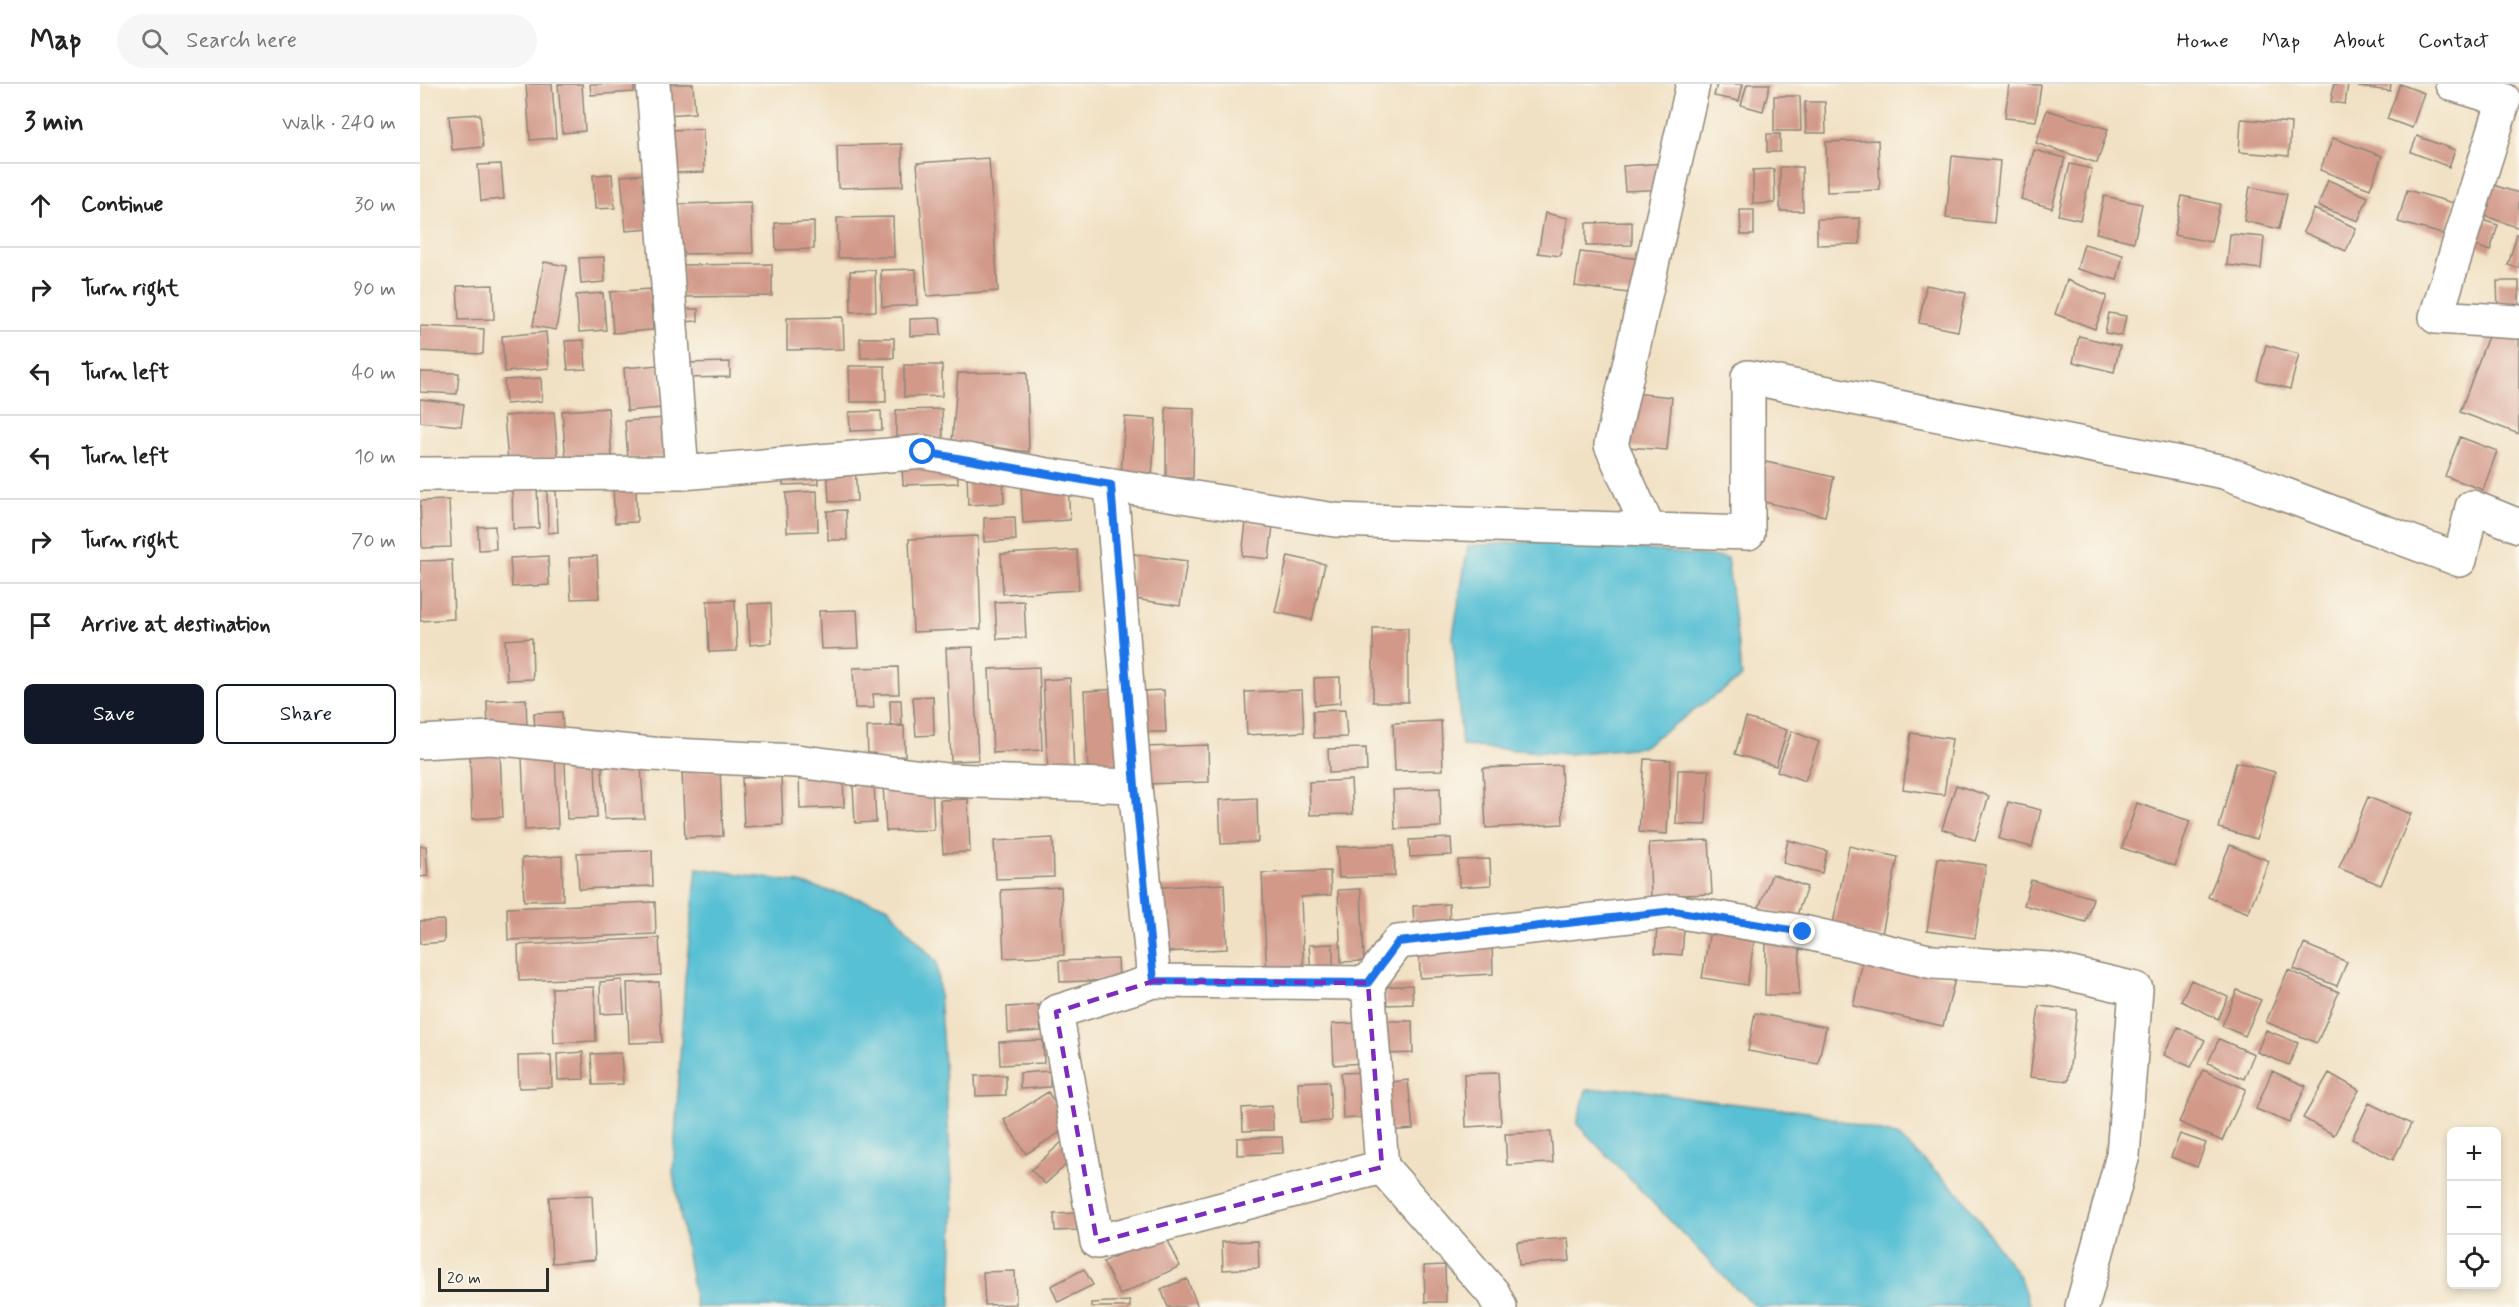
<!DOCTYPE html>
<html lang="en">
<head>
<meta charset="utf-8">
<style>
	:root { --surface:#fff; --page:#f6f6f6; --text:#222; --muted:#767676; --line:#e0e0e0; --accent:#111827 }
	body { margin:0; font-family:Mynerve,sans-serif; background:var(--page); color:var(--text) }
	.controls { position:absolute; right:18px; bottom:18px; display:grid; overflow:hidden; border-radius:9px; box-shadow:0 3px 9px #0003 }
	.controls button { width:54px; height:54px; display:grid; place-items:center; padding:0; border:0; border-bottom:2px solid var(--line); background:var(--surface); color:var(--text); font:30px sans-serif }
	.scale { position:absolute; left:18px; bottom:15px; width:111px; box-sizing:border-box; padding-left:6px; border:3px solid #2b2b2b; border-top:0; font-size:16px; line-height:21px; white-space:nowrap; color:#2b2b2b; -webkit-text-stroke:4px #fbf7ec; paint-order:stroke }
	.stop { position:absolute; width:18px; height:18px; margin:-14px; border:4px solid #1a73e8; border-radius:50%; background:#fff }
	.stop.end { background:#1a73e8; border-color:#fff; box-shadow:0 2px 6px #0008 }
	.list { margin:0; padding:0; list-style:none }
	h2 { display:flex; justify-content:space-between; align-items:center; height:78px; margin:0; padding:0 24px; font-size:26px }
	h2 small { font-size:20px; font-weight:400; color:var(--muted) }
	.list li { display:grid; grid-template-columns:39px 1fr auto; gap:18px; align-items:center; box-sizing:border-box; height:84px; padding:0 24px; border-top:2px solid var(--line) }
	.list b { display:block; font-size:22px; white-space:nowrap }
	.list em { font-size:20px; font-style:normal; color:var(--muted) }
	.actions { display:flex; gap:12px; padding:18px 24px }
	.actions a { flex:1; padding:14px 0; border:2px solid var(--accent); border-radius:9px; text-align:center; font-size:21px; color:var(--accent) }
	.actions .main { background:var(--accent); color:#fff }
	.icon { flex:none; width:33px; height:33px; fill:none; stroke:currentColor; stroke-width:2; stroke-linecap:round; stroke-linejoin:round }
	.map { position:relative; flex:none; width:2099px; height:1223px; overflow:hidden }
	header { display:flex; align-items:center; gap:36px; box-sizing:border-box; height:84px; padding:0 30px; background:var(--surface); border-bottom:2px solid var(--line) }
	header strong { font-size:28px }
	nav { display:flex; gap:33px; margin-inline-start:auto; font-size:21px }
	.search { width:420px; height:54px; background:var(--page); display:flex; align-items:center; gap:15px; box-sizing:border-box; padding:0 21px; border-radius:33px; color:var(--muted); font-size:22px }
	main { display:flex }
	aside { flex:1; background:var(--surface) }
	.map>svg:first-child { display:block }
	.water { fill:#58c0d4; stroke:#427680; stroke-width:1.5 }
	.building { fill:#d29989 }
	.lines { fill:none; stroke-linecap:round; stroke-linejoin:round }
	.minor-casing { stroke:#8e8678; stroke-width:36 }
	.minor { stroke:#fff; stroke-width:33 }
	.route { stroke:#1a73e8; stroke-width:8 }
	.marked { fill:none; stroke:#7b2cbf; stroke-width:4.5; stroke-dasharray:12 8; stroke-linejoin:round }
</style>
</head>
<body>
<header>
<strong>Map</strong>
<div class="search"><svg class="icon" aria-label="search" viewBox="0 0 24 24"><circle cx="10" cy="10" r="6"/><path d="M15 15l6 6"/></svg>Search here</div>
<nav><a>Home</a><a>Map</a><a>About</a><a>Contact</a></nav>
</header>
<main>
<aside>
<h2>3 min<small>Walk · 240 m</small></h2>
<ul class="list">
<li><svg class="icon" aria-label="ahead" viewBox="0 0 24 24"><path d="M12 20V5M6 11l6-6 6 6"/></svg><div><b>Continue</b></div><em>30 m</em></li>
<li><svg class="icon" aria-label="right" viewBox="0 0 24 24"><path d="M7 20v-9h11M14 6l5 5-5 5"/></svg><div><b>Turn right</b></div><em>90 m</em></li>
<li><svg class="icon" aria-label="left" viewBox="0 0 24 24"><path d="M17 20v-9H6M10 6l-5 5 5 5"/></svg><div><b>Turn left</b></div><em>40 m</em></li>
<li><svg class="icon" aria-label="left" viewBox="0 0 24 24"><path d="M17 20v-9H6M10 6l-5 5 5 5"/></svg><div><b>Turn left</b></div><em>10 m</em></li>
<li><svg class="icon" aria-label="right" viewBox="0 0 24 24"><path d="M7 20v-9h11M14 6l5 5-5 5"/></svg><div><b>Turn right</b></div><em>70 m</em></li>
<li><svg class="icon" aria-label="arrive" viewBox="0 0 24 24"><path d="M6 21V4h12l-3 4 3 4H6"/></svg><div><b>Arrive at destination</b></div></li>
</ul>
<div class="actions"><a class="main">Save</a><a>Share</a></div>
</aside>
<div class="map">
<svg width="2099" height="1223" viewBox="0 0 2099 1223">
	<rect width="100%" height="100%" fill="#fbf7ec"/>
	<filter id="ink" filterUnits="userSpaceOnUse"><feTurbulence type="fractalNoise" baseFrequency=".0167" numOctaves="2"/><feDisplacementMap in="SourceGraphic" scale="12" xChannelSelector="R" yChannelSelector="G"/><feConvolveMatrix kernelMatrix="1 2 1 2 8 2 1 2 1" color-interpolation-filters="sRGB"/></filter>
	<filter id="wash" filterUnits="userSpaceOnUse"><feTurbulence type="fractalNoise" baseFrequency=".008" numOctaves="4" result="noise"/><feDisplacementMap in="SourceGraphic" scale="24" xChannelSelector="R" yChannelSelector="G"/><feGaussianBlur stdDeviation="1.35" result="paint"/><feColorMatrix in="noise" values="0 0 0 0 0 0 0 0 0 0 0 0 0 0 0 0 0 1.4 0 .05"/><feComposite in="paint" operator="in"/></filter>
	<g filter="url(#wash)">
		<rect width="100%" height="100%" fill="#f1e1c4"/>
		<path class="water" d="M1131 456 1307 474 1322 593 1222 663 1148 670 1042 662 1033 552 1048 462Z
			M277 784 375 798 467 822 517 879 534 1127 531 1223H276L253 1088 265 894Z
			M1209 1004 1273 1015 1389 1028 1479 1053 1541 1111 1600 1194 1610 1223H1337L1313 1202 1157 1040 1166 1006Z"/>
		<g id="blocks">
			<path class="building" d="M106 0H132L136 54 110 56Z
				M138 0H162L165 47 142 49Z
				M170 0H214V8L171 11Z
				M244 0H273L275 29 246 31Z
				M1297 0H1323L1319 17 1294 12Z
				M1327 0H1350L1343 27 1321 21Z
				M1589 0 1621 1 1616 37 1585 34Z
				M1914 0H1928L1925 20 1911 18Z
				M1939 0H1971L1970 7 1939 3Z
				M1980 0 2004 9 1992 44 1967 35Z
				M1354 12H1380L1381 47H1354Z
				M1385 18H1405L1406 49H1386Z
				M1627 26 1688 45 1677 79 1616 59Z
				M60 30 63 63 32 66 29 32Z
				M1821 35 1871 39 1869 72 1819 68Z
				M283 45 284 88 249 89 248 46Z
				M1347 50H1360V68H1347Z
				M1997 52 2035 66 2029 83 1991 68Z
				M1913 54 1962 72 1950 105 1900 86Z
				M1458 56 1460 106 1407 108 1406 58Z
				M482 60 483 102 418 104 417 62Z
				M1614 66 1645 74 1632 124 1601 115Z
				M1532 72 1580 77 1574 139 1526 134Z
				M569 74 578 207 507 212 497 79Z
				M1244 79 1246 105 1205 107 1203 82Z
				M81 80 84 115 61 117 58 81Z
				M1650 80 1672 85 1660 136 1638 131Z
				M1360 83H1382L1383 127H1360Z
				M1354 85 1355 119 1333 120V86Z
				M192 90 195 124 175 125 173 91Z
				M226 90 230 145 206 147 201 92Z
				M1908 96 1948 113 1938 137 1898 122Z
				M2070 100 2099 109V144L2060 130Z
				M1830 103 1867 110 1859 145 1824 137Z
				M1987 106 2034 119 2026 151 1978 138Z
				M1684 112 1722 120 1714 158 1676 149Z
				M1762 112 1800 120 1791 158 1754 151Z
				M331 118 333 169 260 170 259 120Z
				M1894 125 1936 144 1926 167 1883 148Z
				M1320 126H1334V151H1321Z
				M1125 129 1148 134 1140 172 1118 169Z
				M473 133 474 173 418 174 417 134Z
				M1440 134V160L1397 161V135Z
				M2059 135 2078 141 2070 167 2050 160Z
				M394 138V165L356 166 355 139Z
				M1212 138V161L1166 162V139Z
				M1810 150 1844 153 1841 185 1807 181Z
				M2097 150 2099 151V184L2088 181Z
				M1664 160 1703 171 1697 196 1657 185Z
				M1160 168 1220 175 1216 210 1155 202Z
				M184 173 185 198 161 200 159 174Z
				M124 178 147 182 136 246 113 242Z
				M352 180V212L261 213V181Z
				M496 185 497 221 462 223 461 186Z
				M455 186 456 227 431 228 430 187Z
				M1647 196 1687 212 1675 245 1635 230Z
				M2077 197H2099V225L2078 226Z
				M73 201 74 235 39 236 37 202Z
				M1506 201 1546 209 1538 247 1499 239Z
				M230 205 233 246 193 249 190 208Z
				M183 209 186 246 159 248 156 211Z
				M262 225H278V237L262 238Z
				M1689 229 1706 232 1702 252 1685 249Z
				M423 233 424 265 367 266V234Z
				M520 234 521 251 490 252V235Z
				M0 242 64 245 63 270 0 267Z
				M2071 244 2099 254V350L2040 328Z
				M126 248 129 284 85 288 82 252Z
				M1659 252 1700 262 1694 288 1653 278Z
				M440 254H474V274H441Z
				M164 256 166 285 148 286 145 257Z
				M1846 261 1879 270 1870 305 1837 296Z
				M310 278V293L266 294 265 279Z
				M239 281 242 324 207 327 204 284Z
				M484 281H522V312L484 313Z
				M429 282H465L466 318H430Z
				M0 288 39 289 37 310 0 308Z
				M607 288 609 368 532 357 538 289Z
				M121 294 122 317 86 320 84 296Z
				M1212 309 1252 313 1247 366 1207 363Z
				M0 315 44 320 41 342 0 338Z
				M746 323 774 324 773 394H746Z
				M188 324 192 373 146 377 142 327Z
				M522 325 523 354 476 355V326Z
				M461 327 462 346 430 347 429 328Z
				M134 328 138 374 88 378 84 332Z
				M705 333 736 335 732 393 701 391Z
				M245 334 249 372 208 375 205 337Z
				M2040 353 2077 367 2063 406 2025 392Z
				M1346 378 1414 393 1405 432 1336 416Z
				M435 379 437 417 409 418 407 381Z
				M537 379 538 399 483 401 482 382Z
				M398 384 399 400 363 401 362 385Z
				M583 385 584 419 548 421 547 386Z
				M648 401 650 436 603 439 601 403Z
				M117 404 119 444 93 445 92 405Z
				M216 404 217 438 195 439 193 405Z
				M127 406 136 407 138 448 128 449Z
				M397 407 398 447 367 448 366 409Z
				M29 416 31 463 2 464 0 417Z
				M426 426 427 456H408L407 427Z
				M595 433 596 456 564 458V434Z
				M826 438 853 441 849 475 822 472Z
				M75 442 76 465 59 466 58 443Z
				M558 452 561 545 493 548 489 455Z
				M657 466 659 506 583 510 581 470Z
				M714 470 767 477 760 522 708 514Z
				M128 472 129 501 92 503 90 474Z
				M177 472 179 514 151 515 149 474Z
				M868 472 905 480 892 536 855 528Z
				M32 476 34 535 0 537V477Z
				M315 516 317 567 289 568 287 517Z
				M604 517 606 554 577 555 575 518Z
				M351 519 352 559 330 561 328 520Z
				M437 526 439 564 401 565 399 527Z
				M953 544H988V618H953Z
				M112 554 113 595 87 596 85 556Z
				M553 563 558 676 531 677 526 564Z
				M478 583 479 610H453L454 624H435L433 584Z
				M619 583 622 666 573 669 569 585Z
				M920 593V619L895 621 894 594Z
				M650 594 654 689 628 690 623 596Z
				M699 605 702 685 668 686 664 607Z
				M744 606 746 648H724L722 607Z
				M882 606 884 648 827 651 825 608Z
				M513 612 514 651 496 652 493 613Z
				M106 615 107 645 68 647 67 617Z
				M470 616H481L482 641 471 642Z
				M925 626 927 653 894 654 893 627Z
				M142 628 143 647 115 648 114 629Z
				M1326 634 1367 646 1356 682 1315 670Z
				M1021 637 1023 686 975 687 973 639Z
				M484 642 485 672 448 674 447 643Z
				M1372 647 1399 658 1385 697 1357 687Z
				M1491 649 1532 655 1524 711 1483 705Z
				M788 661 789 698 725 700 724 663Z
				M946 664 947 687 909 689 908 665Z
				M80 669 83 733 52 735 50 670Z
				M135 671 138 744 105 746 102 673Z
				M1224 675 1251 676 1247 750 1219 748Z
				M175 676 177 734 147 735 145 677Z
				M1816 678 1855 688 1837 755 1799 744Z
				M221 681 224 734 185 735 182 683Z
				M1141 681 1143 740 1066 744 1063 684Z
				M300 686 303 752 265 754 262 688Z
				M1258 686H1289L1286 741 1256 740Z
				M423 689 424 723 380 725 379 690Z
				M361 692 363 741 324 743 322 694Z
				M931 696 933 730 890 731 889 698Z
				M512 699 514 746 466 747 463 701Z
				M454 700 456 738 435 739 433 702Z
				M1536 701 1569 712 1555 756 1522 745Z
				M1020 704 1021 743 975 745 973 706Z
				M1948 713 1991 730 1961 801 1919 784Z
				M837 714 838 758 801 760 799 716Z
				M548 715 550 768 523 769 520 716Z
				M1588 718 1621 726 1612 763 1579 755Z
				M1717 719 1770 737 1755 782 1702 764Z
				M633 754 634 793 576 795 574 757Z
				M1031 754 1032 771 990 773 989 756Z
				M1289 756 1292 810 1231 812 1229 759Z
				M1368 756 1407 767 1402 789 1363 779Z
				M974 761 975 792 919 794 917 763Z
				M1810 761 1849 777 1828 829 1788 813Z
				M0 762H6L8 792 0 793Z
				M1429 762 1478 773 1461 854 1412 844Z
				M232 766 233 802 159 805 157 769Z
				M142 772 143 816 104 817 102 774Z
				M1518 774 1566 781 1555 854 1507 847Z
				M1070 775 1071 801 1039 803 1038 776Z
				M910 787 911 811 881 813 884 891 847 893 842 789Z
				M1352 790 1387 803 1375 836 1339 823Z
				M1611 796 1673 814 1666 838 1604 821Z
				M804 800 807 865 743 868 740 803Z
				M641 803 644 871 584 874 581 806Z
				M941 805 944 877 921 878 918 806Z
				M235 818 236 850 88 856 87 824Z
				M1029 820 1030 841 994 842 993 822Z
				M24 836V858L0 860V837Z
				M1291 840 1336 846 1327 901 1282 894Z
				M1237 843 1264 845 1262 871 1235 869Z
				M239 854 241 891 99 897 98 861Z
				M1346 857 1380 858 1379 911H1345Z
				M913 860V889L891 890 889 861Z
				M1072 860 1073 890 1000 894 999 863Z
				M1884 860 1927 878 1917 902 1874 885Z
				M1444 873 1535 895 1523 942 1433 922Z
				M698 875 699 896 640 898 639 877Z
				M1868 886 1919 908 1897 959 1846 938Z
				M202 896 204 929 181 930 180 898Z
				M1771 896 1808 913 1798 935 1761 917Z
				M239 898 242 958 209 959 207 899Z
				M992 901 993 920 965 921 964 903Z
				M174 903 176 957 134 959 132 904Z
				M1817 906 1841 916 1825 952 1802 942Z
				M619 921 621 947 588 949 587 923Z
				M1619 922 1657 926 1648 997 1610 993Z
				M1335 929 1406 943 1398 980 1328 967Z
				M965 937H992L993 969 967 970Z
				M942 939 943 979 914 981 912 940Z
				M1758 943 1785 956 1771 983 1744 971Z
				M1846 946 1878 959 1869 981 1837 968Z
				M1799 955 1834 970 1824 995 1788 979Z
				M623 956 624 979 580 981 579 958Z
				M163 968 164 995 138 996 137 970Z
				M201 969 203 1000 173 1001 171 970Z
				M131 971 132 1003 99 1004 98 972Z
				M1783 986 1826 1005 1802 1057 1759 1038Z
				M630 987V1003L600 1005V989Z
				M1852 987 1886 1002 1869 1039 1836 1025Z
				M945 988 947 1033 923 1035 921 989Z
				M1078 989 1081 1041 1046 1043 1044 990Z
				M1909 989 1939 1006 1914 1051 1883 1034Z
				M586 991V1011L556 1012 555 992Z
				M988 996 993 1045 968 1047 964 999Z
				M909 997 911 1037 880 1038 878 998Z
				M628 1008 650 1042 606 1070 584 1036Z
				M1949 1019 1991 1040 1973 1076 1932 1055Z
				M852 1022 853 1046 823 1047 822 1024Z
				M1131 1048 1133 1079 1087 1081 1085 1050Z
				M1760 1050 1786 1059 1777 1083 1751 1073Z
				M862 1053 863 1069 817 1071V1054Z
				M643 1057 656 1072 625 1100 611 1086Z
				M172 1111 175 1176 132 1179 129 1113Z
				M656 1129 657 1146 635 1147 634 1130Z
				M744 1148 760 1182 700 1211 683 1178Z
				M1148 1154 1150 1177 1099 1181 1097 1158Z
				M838 1157 839 1184 803 1186 802 1158Z
				M1025 1181 1026 1218H1005L1004 1182Z
				M664 1185 673 1201 638 1218 631 1202Z
				M595 1187 596 1220 565 1221 563 1188Z
				M767 1195 778 1223H748L741 1205Z
				M710 1217V1223H671V1219Z"/>
		</g>
	</g>
	<g filter="url(#ink)">
		<use href="#blocks" fill-opacity="0" stroke="#8e8678" stroke-width="1.5"/>
		<g class="lines">
			<g class="minor-casing">
				<path id="minor" d="M233 0 262 389
					M2032 0 2084 16 2016 233 2099 238
					M0 390 262 389 503 368 622 390 915 436 1328 449V293L1804 388 2040 476 2052 423 2099 442
					M691 401 715 702
					M1229 446 1191 361 1273 0
					M0 658 71 654 232 670 376 677 527 696 715 702 734 897 948 899 962 1083 1073 1209 1080 1223
					M734 897 636 928 677 1158 962 1083
					M948 899 978 858 1254 827 1383 848 1513 878 1630 885 1716 905 1703 1071 1662 1223"/>
			</g>
			<use href="#minor" class="minor"/>
		</g>
	</g>
	<g class="lines" filter="url(#ink)">
		<path class="route" d="M503 368 691 401 715 702 734 897 948 899 978 858 1254 827 1383 848"/>
	</g>
	<path class="marked" d="M734 897 948 899 962 1083 677 1158 636 928Z"/>
</svg>
<div class="controls">
<button>+</button>
<button>−</button>
<button><svg class="icon" aria-label="locate" viewBox="0 0 24 24"><circle cx="12" cy="12" r="6"/><path d="M12 2v4M12 18v4M2 12h4M18 12h4"/></svg></button>
</div>
<div class="scale">20 m</div>
<div class="stop" style="left:503px;top:368px"></div>
<div class="stop end" style="left:1383px;top:848px"></div>
</div>
</main>
</body>
</html>
